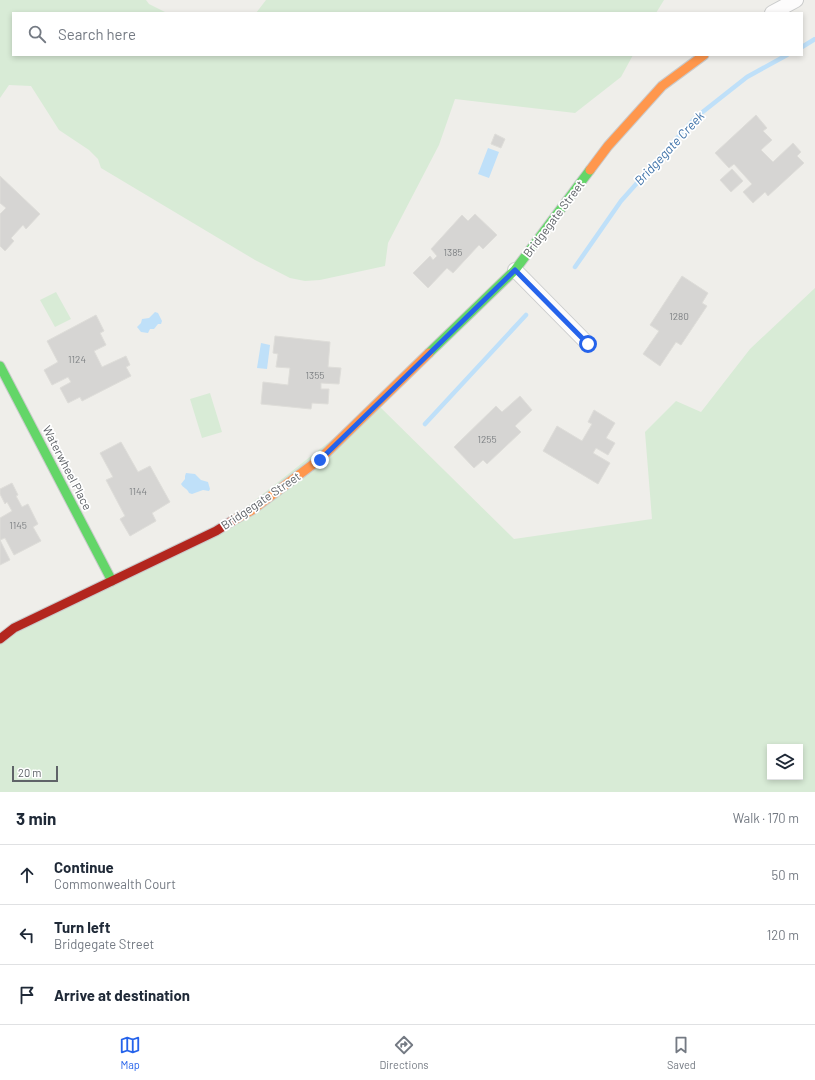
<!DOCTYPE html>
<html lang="en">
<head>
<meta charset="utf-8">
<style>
	:root { --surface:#fff; --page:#f6f6f7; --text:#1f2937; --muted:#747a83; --line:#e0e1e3; --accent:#2563eb }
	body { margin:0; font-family:Barlow,sans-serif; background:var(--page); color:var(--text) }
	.controls { position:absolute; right:12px; bottom:12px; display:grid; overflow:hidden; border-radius:0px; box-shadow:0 2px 6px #0003 }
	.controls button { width:36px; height:36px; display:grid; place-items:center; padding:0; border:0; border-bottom:1px solid var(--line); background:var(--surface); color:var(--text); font:20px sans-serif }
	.scale { position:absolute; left:12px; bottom:10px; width:46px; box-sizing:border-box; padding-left:4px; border:2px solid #5f6368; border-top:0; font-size:11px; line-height:14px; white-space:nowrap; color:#5f6368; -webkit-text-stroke:3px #fff; paint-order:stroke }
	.stop { position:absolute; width:12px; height:12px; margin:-9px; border:3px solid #2563eb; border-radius:50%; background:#fff }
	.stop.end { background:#2563eb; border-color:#fff; box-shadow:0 1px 4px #0008 }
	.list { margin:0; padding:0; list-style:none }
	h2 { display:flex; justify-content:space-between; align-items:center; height:52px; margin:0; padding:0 16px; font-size:17px }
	h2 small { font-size:13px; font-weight:400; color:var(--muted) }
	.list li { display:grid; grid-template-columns:26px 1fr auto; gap:12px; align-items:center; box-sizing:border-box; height:60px; padding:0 16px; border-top:1px solid var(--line) }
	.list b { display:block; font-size:15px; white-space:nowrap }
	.list p { margin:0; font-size:13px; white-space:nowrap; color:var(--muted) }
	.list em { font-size:13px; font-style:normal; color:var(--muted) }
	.icon { flex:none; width:22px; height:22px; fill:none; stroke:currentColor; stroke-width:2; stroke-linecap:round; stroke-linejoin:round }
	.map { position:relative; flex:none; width:815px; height:792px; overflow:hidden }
	.search { position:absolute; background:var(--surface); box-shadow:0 2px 6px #0003; left:12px; right:12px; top:12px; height:44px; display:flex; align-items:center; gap:10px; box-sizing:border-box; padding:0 14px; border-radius:0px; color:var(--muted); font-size:15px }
	.sheet { height:232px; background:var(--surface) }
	nav { display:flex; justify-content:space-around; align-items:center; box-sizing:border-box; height:56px; border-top:1px solid var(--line); background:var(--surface); font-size:11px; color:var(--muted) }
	nav a { display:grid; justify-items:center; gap:2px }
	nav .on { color:var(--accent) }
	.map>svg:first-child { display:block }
	.green { fill:#d8ebd6; fill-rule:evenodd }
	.water { fill:#bfe0f9 }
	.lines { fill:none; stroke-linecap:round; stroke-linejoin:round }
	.stream { stroke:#bfe0f9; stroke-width:4.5 }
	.building { fill:#d6d5d3; stroke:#deddd9 }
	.street-casing { stroke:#cbcccc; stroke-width:16 }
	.fast-casing { stroke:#cacacb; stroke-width:11 }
	.slow-casing { stroke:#cacacb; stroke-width:11 }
	.jam-casing { stroke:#cacacb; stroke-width:11 }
	.street { stroke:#fdfcfc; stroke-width:14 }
	.fast { stroke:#63d668; stroke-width:9 }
	.slow { stroke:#ff974d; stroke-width:9 }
	.jam { stroke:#b3261e; stroke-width:9 }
	.route { stroke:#2563eb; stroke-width:5 }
	.labels { text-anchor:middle; stroke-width:3.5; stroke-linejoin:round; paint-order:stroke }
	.number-label { font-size:10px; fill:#7e8184 }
	.street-label { font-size:12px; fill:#5f6368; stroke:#fff }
	.water-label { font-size:13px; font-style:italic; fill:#4174aa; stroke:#fff }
</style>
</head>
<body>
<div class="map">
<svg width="815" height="792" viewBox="0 0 815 792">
	<rect width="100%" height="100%" fill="#efeeea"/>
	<path class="green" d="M0 0H146L149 4 167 13H13V55H633L621 77 575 113 455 99 439 145 388 243 385 266 320 280 305 281 290 278 255 260 101 168 98 159 89 150 59 130 31 86 9 85 0 98Z
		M266 0H664L656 13H256Z
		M815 288V792H0V639L216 531 377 404 514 539 652 519 645 432 676 401 701 412 750 349ZM770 747H800V777H770Z
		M56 292 71 319 55 327 40 300Z
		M210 393 222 432 202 438 190 399Z"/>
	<path class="water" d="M488 148 499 152 489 178 478 174Z
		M155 312 158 313 162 321 161 324H158L154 329H150L148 333 141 332 137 327 141 323 142 319 149 318Z
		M261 343 270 345 267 369 257 368Z
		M186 473 195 474 201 480 208 482 210 489 209 491 203 490 192 494 189 493C187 488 183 488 181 484L185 479V476Z"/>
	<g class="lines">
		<path class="stream" d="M802 47 815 39
			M575 267 621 201 695 118 747 77 787 55
			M425 424 526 315"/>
	</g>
	<path class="building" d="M756 115 767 128 763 131 772 140 761 150 773 162 793 143 801 152 797 156 804 163 768 196 765 192 753 203 743 192 752 184 734 164 729 168 715 153Z
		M495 134 505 139 501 148 491 144Z
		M732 169 743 181 731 192 720 180Z
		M0 176 40 214 26 229 23 225 11 238 14 241 5 251 0 246V214L6 208 0 203Z
		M475 214 497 235 483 249 479 245 453 273 447 268 428 288 413 273 430 256 433 260 437 256 431 249 462 215 468 221Z
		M682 276 708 293 702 303 707 306 681 345 676 342 660 366 643 354 659 331 650 325Z
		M96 315 104 331 100 333 106 345 94 351 102 367 126 356 130 365 126 367 131 376 82 401 80 397 68 403 60 388 71 382 68 377 52 385 44 370 58 362 47 341Z
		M275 336 330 342 328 367 341 368 339 384 321 383V389H329L328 404 312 403 311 409 261 404 263 382 288 385 290 368 276 367 278 354 273 353Z
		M520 396 532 410 515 426 521 432 487 464 483 460 474 468 454 447 496 406 502 412Z
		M594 410 615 423 606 438 615 443 608 455 596 448 593 453 610 463 598 484 543 451 557 426 582 441 592 424 588 422Z
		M121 442 138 472 150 466 170 502 152 513 156 521 130 536 120 519 125 516 106 480 113 477 100 453Z
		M12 483 18 495 16 496 22 507 28 504 38 524 33 527 41 541 14 555 5 538 0 540 10 560 0 565V518L12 511 7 502 5 504 0 494V489Z"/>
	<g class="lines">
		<g class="street-casing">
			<path id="street" d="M772 13 796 0
				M515 270 588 344"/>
		</g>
		<g class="fast-casing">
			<path id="fast" d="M429 353 515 270 590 170
				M0 366 112 581"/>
		</g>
		<g class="slow-casing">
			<path id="slow" d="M590 170 608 146 662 86 704 55
				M232 521 252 510 320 459 429 353"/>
		</g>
		<g class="jam-casing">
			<path id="jam" d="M0 639 14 628 216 531 232 521"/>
		</g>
		<use href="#street" class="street"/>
		<use href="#fast" class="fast"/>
		<use href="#slow" class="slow"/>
		<use href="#jam" class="jam"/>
	</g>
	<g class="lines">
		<path class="route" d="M320 460 515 270 588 344"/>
	</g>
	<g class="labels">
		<g class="number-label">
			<text x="453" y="256">1385</text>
			<text x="679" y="320">1280</text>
			<text x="77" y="363">1124</text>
			<text x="315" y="379">1355</text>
			<text x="487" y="443">1255</text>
			<text x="138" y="495">1144</text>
			<text x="18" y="529">1145</text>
		</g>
		<g class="street-label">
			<text transform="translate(554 219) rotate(-53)" y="4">Bridgegate Street</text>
			<text transform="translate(67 468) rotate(63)" y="4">Waterwheel Place</text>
			<text transform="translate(261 501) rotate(-34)" y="4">Bridgegate Street</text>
		</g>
		<g class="water-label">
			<text transform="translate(669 148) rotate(-47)" y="5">Bridgegate Creek</text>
		</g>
	</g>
</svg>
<div class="controls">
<button><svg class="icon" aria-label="layers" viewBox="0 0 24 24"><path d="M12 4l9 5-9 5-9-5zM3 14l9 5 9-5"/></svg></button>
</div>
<div class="scale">20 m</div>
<div class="stop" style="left:588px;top:344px"></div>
<div class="stop end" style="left:320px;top:460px"></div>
<div class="search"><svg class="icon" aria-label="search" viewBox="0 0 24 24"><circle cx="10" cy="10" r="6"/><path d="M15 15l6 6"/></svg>Search here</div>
</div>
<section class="sheet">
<h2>3 min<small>Walk · 170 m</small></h2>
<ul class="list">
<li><svg class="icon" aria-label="ahead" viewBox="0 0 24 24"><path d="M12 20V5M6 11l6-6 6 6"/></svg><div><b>Continue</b><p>Commonwealth Court</p></div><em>50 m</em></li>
<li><svg class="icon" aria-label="left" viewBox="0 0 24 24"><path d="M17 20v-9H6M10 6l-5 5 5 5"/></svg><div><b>Turn left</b><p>Bridgegate Street</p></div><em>120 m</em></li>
<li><svg class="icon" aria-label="arrive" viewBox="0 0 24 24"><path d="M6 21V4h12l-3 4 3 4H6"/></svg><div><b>Arrive at destination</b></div></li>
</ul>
</section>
<nav>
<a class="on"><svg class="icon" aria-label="map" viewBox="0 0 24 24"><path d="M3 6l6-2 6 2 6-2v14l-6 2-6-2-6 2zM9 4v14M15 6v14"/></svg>Map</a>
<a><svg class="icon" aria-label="directions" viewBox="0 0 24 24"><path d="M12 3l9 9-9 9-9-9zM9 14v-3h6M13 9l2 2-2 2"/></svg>Directions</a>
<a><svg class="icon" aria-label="saved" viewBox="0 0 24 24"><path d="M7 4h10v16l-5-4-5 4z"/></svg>Saved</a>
</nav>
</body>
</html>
